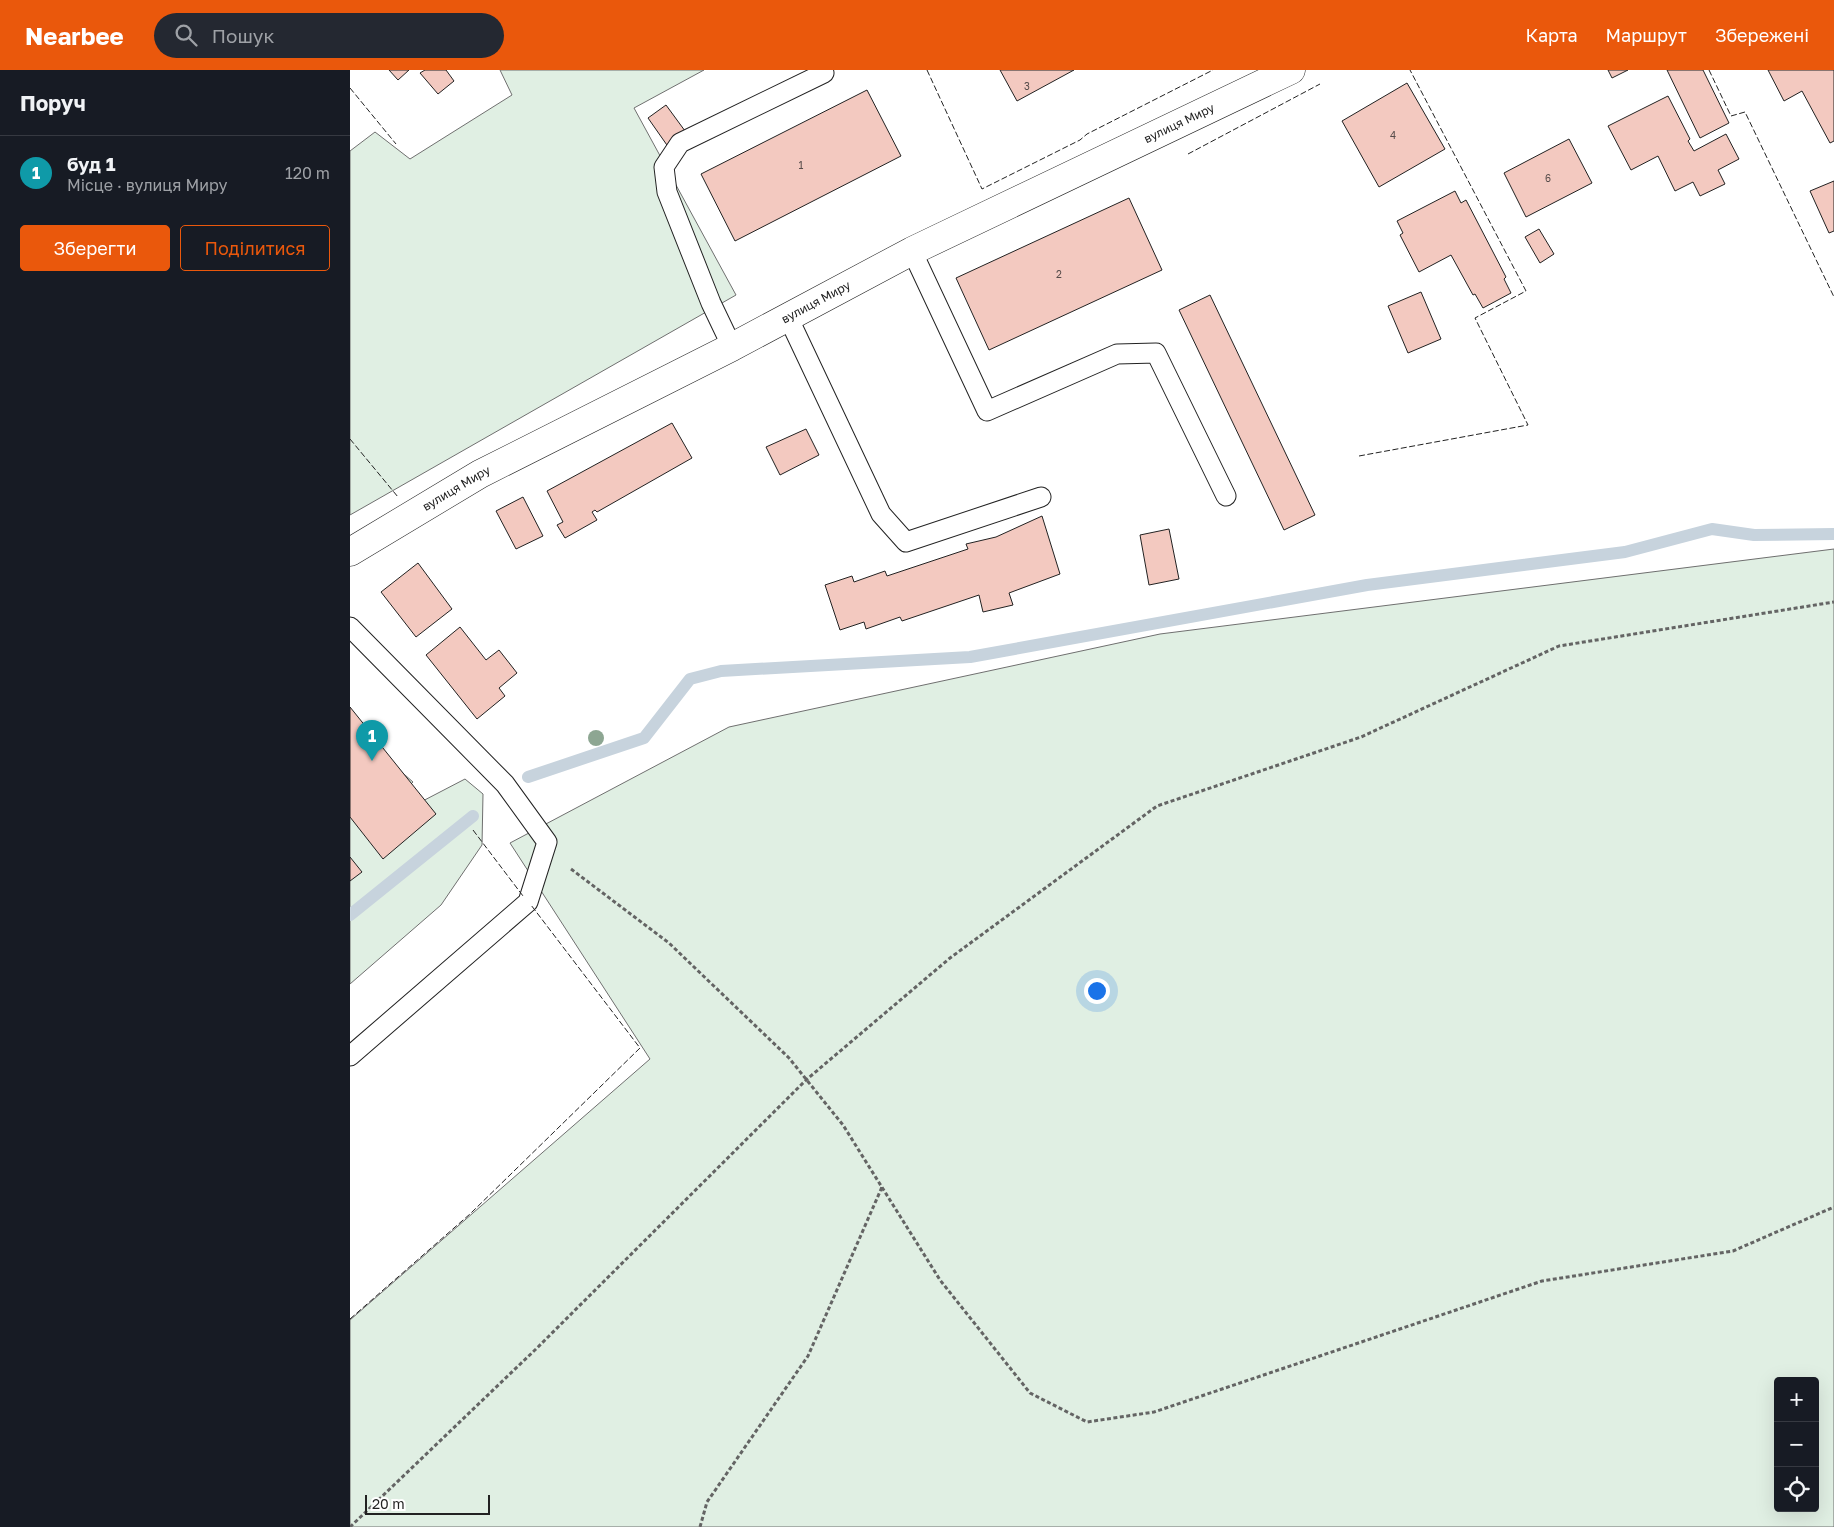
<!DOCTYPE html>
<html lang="uk">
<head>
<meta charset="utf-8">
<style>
	:root { --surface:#171b24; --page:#242831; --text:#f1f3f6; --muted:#9ea1a6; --line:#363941; --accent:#ea580c }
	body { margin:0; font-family:"Golos Text",sans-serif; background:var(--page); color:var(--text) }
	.controls { position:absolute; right:15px; bottom:15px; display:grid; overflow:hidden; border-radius:5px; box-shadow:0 5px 20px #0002 }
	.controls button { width:45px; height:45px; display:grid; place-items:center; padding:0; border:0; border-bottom:1px solid var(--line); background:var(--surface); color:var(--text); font:25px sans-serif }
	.scale { position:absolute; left:15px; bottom:12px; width:125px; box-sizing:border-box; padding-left:5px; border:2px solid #222; border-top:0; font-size:14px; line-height:18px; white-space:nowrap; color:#222; -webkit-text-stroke:4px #fff; paint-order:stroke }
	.you { position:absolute; left:746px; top:920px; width:18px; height:18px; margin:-12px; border:4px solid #fff; border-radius:50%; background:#1a73e8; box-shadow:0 0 0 8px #1a73e833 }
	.badge { display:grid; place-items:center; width:32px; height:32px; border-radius:50%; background:var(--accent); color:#fff; font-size:16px; font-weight:700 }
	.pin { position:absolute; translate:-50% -41px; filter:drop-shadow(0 1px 2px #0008) }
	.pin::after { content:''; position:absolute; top:26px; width:18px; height:15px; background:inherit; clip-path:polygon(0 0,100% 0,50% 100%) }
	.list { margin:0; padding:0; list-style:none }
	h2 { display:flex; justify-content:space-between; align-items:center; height:65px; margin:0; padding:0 20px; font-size:21px }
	h2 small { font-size:16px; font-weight:400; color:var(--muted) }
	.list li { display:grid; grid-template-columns:32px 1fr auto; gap:15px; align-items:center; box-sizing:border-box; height:75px; padding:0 20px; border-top:1px solid var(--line) }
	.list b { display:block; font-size:19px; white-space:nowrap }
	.list p { margin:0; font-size:16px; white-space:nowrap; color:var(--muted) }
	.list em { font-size:16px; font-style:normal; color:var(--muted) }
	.actions { display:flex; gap:10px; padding:15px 20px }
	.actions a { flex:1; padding:11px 0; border:1px solid var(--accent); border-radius:5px; text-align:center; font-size:18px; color:var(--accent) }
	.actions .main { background:var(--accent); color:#fff }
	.icon { flex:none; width:28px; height:28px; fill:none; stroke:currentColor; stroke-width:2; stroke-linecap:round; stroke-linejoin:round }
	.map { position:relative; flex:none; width:1484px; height:1457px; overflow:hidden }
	header { display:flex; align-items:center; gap:30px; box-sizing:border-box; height:70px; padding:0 25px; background:var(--accent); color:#fff }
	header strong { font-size:24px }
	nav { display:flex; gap:28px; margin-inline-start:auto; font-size:18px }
	.search { width:350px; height:45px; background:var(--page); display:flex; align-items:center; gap:12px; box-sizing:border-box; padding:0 18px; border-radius:28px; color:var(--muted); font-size:19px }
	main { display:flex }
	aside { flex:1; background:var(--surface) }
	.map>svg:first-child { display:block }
	.green { fill:#e0efe3; stroke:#6f6f6f; fill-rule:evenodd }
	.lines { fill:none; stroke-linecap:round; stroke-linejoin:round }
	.stream { stroke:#c7d3dd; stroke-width:12 }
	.building { fill:#f3c9c0; stroke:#222 }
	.lane-casing { stroke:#222; stroke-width:21 }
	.street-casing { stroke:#222; stroke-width:29 }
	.path { stroke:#646464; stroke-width:3; stroke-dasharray:4 2.5; stroke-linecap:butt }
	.lane { stroke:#fff; stroke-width:19 }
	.street { stroke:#fff; stroke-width:28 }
	.fence { stroke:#222; stroke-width:1; stroke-dasharray:6 2.5; stroke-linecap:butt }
	.tree { fill:#8da692 }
	.labels { text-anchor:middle; stroke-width:4; stroke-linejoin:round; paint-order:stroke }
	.number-label { font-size:10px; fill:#564c4a }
	.street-label { font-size:12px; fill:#222; stroke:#fff }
</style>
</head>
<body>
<header>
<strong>Nearbee</strong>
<div class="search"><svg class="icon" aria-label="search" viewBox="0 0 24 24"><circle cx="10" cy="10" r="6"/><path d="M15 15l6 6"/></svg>Пошук</div>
<nav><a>Карта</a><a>Маршрут</a><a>Збережені</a></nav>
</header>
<main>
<aside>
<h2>Поруч<small></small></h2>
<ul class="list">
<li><span class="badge" style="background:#0f9aa8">1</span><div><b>буд 1</b><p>Місце · вулиця Миру</p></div><em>120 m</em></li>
</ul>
<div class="actions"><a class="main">Зберегти</a><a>Поділитися</a></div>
</aside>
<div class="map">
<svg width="1484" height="1457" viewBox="0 0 1484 1457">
	<rect width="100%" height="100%" fill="#fff"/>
	<path class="green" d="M150 0H354L284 38 386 225 0 445V81L25 62 60 89 162 25Z
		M1484 479V1457H0V1250L300 989 160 773 379 657 810 564ZM1428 1311H1465V1438H1428Z
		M0 657 63 712 15 761 115 709 133 724 132 775 91 835 0 914Z"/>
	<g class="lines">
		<path class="stream" d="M178 707 294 668 340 609 371 601 620 587 1017 515 1275 482 1362 459 1404 465 1484 464
			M0 845 123 746"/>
	</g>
	<path class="building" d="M39 0H59L48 10Z
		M75 0H96L104 11 88 24 70 3Z
		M650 0H724L667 31Z
		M1258 0H1278L1262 8Z
		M1317 0H1353L1379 53 1350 68Z
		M1418 0H1484V71L1480 73 1452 21 1434 31Z
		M1057 13 1095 79 1029 117 992 51Z
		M517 20 551 86 385 171 351 104Z
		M1318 26 1340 69 1338 71 1344 81 1376 64 1389 89 1368 100 1375 114 1350 126 1343 112 1325 121 1308 86 1281 100 1258 56Z
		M316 35 338 65 319 78 298 48Z
		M1219 69 1242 113 1176 147 1154 103Z
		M1484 111V161L1479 163 1460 121Z
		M1105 121 1111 133 1116 130 1156 207 1154 209 1161 223 1133 238 1125 224 1123 225 1101 185 1069 202 1050 165 1053 163 1047 151Z
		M779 128 812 200 639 280 606 208Z
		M1189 159 1204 184 1190 193 1175 167Z
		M1071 222 1091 269 1058 283 1038 236Z
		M860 225 965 445 934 460 829 240Z
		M322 353 342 388 247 442 245 440 242 442 247 450 215 468 207 455 213 452 197 421Z
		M456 359 469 385 430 405 416 377Z
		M173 427 193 466 166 479 146 441Z
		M692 446 710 504 659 523 663 535 633 542 629 525 552 551 550 547 516 559 514 552 490 560 475 515 502 506 504 512 535 501 537 506 618 479 616 474 646 467Z
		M819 459 829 509 799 515 790 465Z
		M68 493 102 539 66 567 31 522Z
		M110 557 136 590 149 580 167 603 149 618 155 626 127 649 76 585Z
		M0 637 86 744 33 789 0 747Z
		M0 787 12 802 0 811Z"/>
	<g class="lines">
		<g class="lane-casing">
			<path id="lane" d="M562 181 637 341 767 284 806 283 876 426
				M438 247 531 444 556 472 691 427
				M382 277 361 233 317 122 314 97 330 73 474 3
				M0 557 155 714 197 772 178 832 0 986"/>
		</g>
		<g class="street-casing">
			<g id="street">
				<path id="s1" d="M0 482 130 404 382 277 562 181 941 0"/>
			</g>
		</g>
		<path class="path" d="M221 799 319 873 439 988 493 1055 590 1210 680 1323 737 1352 804 1342 1192 1211 1383 1181 1484 1137
			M0 1457 186 1279 456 1010 600 888 807 736 1011 667 1209 576 1484 532
			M350 1457 357 1432 458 1286 532 1117"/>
		<use href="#lane" class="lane"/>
		<use href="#street" class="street"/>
		<path class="fence" d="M577 0 632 119 730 70 737 64 863 0
			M1359 0 1381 46 1395 42 1484 227
			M0 18 46 74
			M838 84 970 14
			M0 369 48 427
			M1009 386 1178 355 1125 248 1176 221 1060 0
			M123 760 173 826
			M0 1249 120 1144 290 978 181 835"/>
	</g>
	<circle class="tree" cx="246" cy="668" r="8"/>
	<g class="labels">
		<g class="number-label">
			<text x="677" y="20">3</text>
			<text x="1043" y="69">4</text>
			<text x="451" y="99">1</text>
			<text x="1198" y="112">6</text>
			<text x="709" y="208">2</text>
		</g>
		<g class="street-label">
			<text dy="4" stroke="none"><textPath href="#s1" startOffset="934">вулиця Миру</textPath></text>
			<text dy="4" stroke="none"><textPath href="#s1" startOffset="529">вулиця Миру</textPath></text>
			<text dy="4" stroke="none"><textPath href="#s1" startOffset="124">вулиця Миру</textPath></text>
		</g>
	</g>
</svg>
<div class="controls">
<button>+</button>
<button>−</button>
<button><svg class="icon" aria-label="locate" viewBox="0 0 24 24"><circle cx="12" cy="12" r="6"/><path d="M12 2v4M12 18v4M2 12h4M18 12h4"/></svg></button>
</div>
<div class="scale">20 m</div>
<div class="you"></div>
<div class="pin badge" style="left:22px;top:691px;background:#0f9aa8">1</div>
</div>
</main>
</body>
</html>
